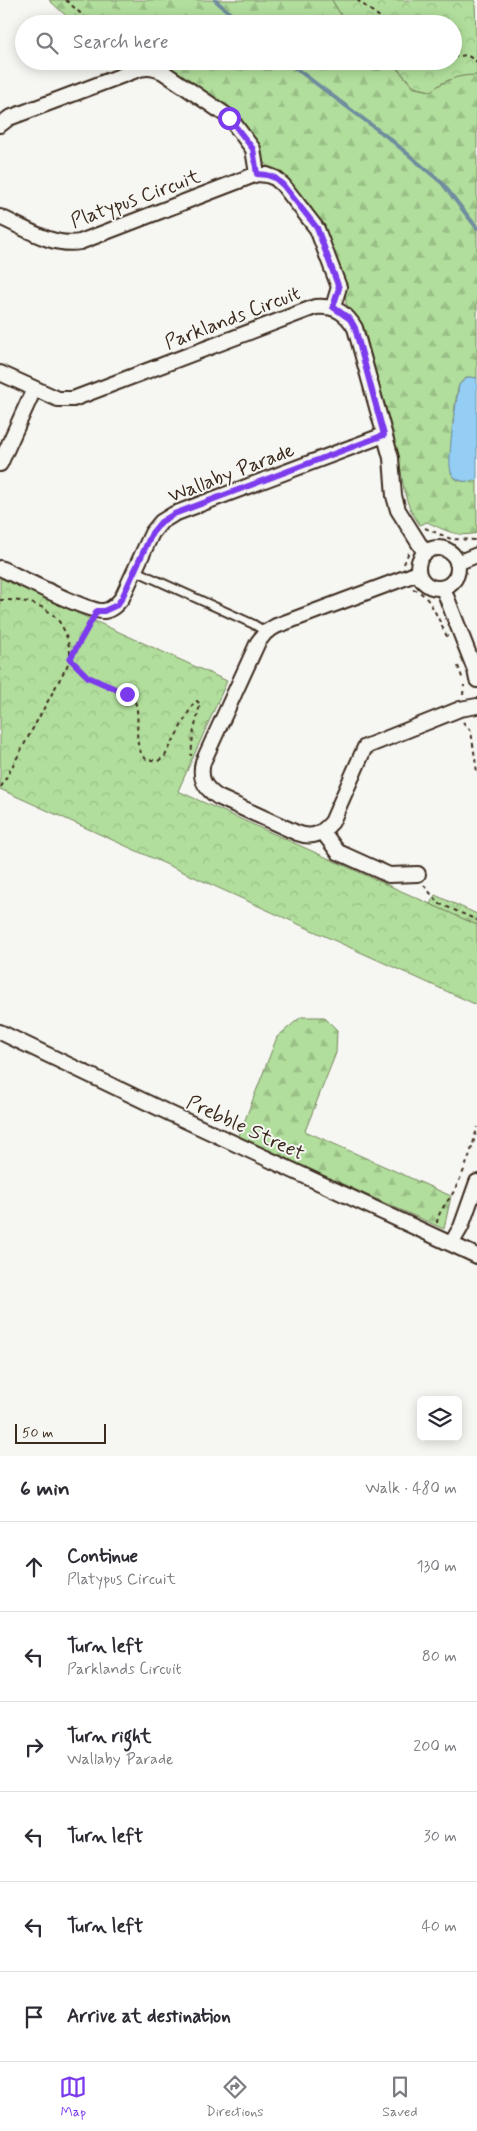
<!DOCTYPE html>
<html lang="en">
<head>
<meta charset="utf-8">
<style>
	:root { --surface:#fff; --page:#f2f2f3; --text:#2b2b33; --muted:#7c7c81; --line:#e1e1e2; --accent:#7c3aed }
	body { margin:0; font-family:Mynerve,sans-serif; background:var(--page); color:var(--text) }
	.controls { position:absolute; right:15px; bottom:15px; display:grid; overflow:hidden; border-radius:8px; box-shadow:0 2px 12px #0003 }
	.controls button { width:45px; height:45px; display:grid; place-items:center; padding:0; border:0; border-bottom:1px solid var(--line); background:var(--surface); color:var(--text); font:25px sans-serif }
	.scale { position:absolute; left:15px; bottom:12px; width:91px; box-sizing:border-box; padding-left:5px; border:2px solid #3b2a1e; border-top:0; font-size:14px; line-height:18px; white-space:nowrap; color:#3b2a1e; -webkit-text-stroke:4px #f6f6f2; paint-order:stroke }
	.stop { position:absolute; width:15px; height:15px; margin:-11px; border:4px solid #7c3aed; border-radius:50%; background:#fff }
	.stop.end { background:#7c3aed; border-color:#fff; box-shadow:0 1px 5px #0008 }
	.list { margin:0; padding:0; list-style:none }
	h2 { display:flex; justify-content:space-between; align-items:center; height:65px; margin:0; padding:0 20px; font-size:21px }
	h2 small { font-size:16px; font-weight:400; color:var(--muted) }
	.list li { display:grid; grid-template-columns:32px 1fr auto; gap:15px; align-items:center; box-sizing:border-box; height:90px; padding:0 20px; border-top:1px solid var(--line) }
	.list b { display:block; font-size:19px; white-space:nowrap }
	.list p { margin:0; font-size:16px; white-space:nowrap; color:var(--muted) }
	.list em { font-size:16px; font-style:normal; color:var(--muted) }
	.icon { flex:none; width:28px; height:28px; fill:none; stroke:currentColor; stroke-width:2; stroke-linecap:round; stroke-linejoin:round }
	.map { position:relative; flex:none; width:477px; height:1456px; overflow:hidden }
	.search { position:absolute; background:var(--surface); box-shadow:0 2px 12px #0003; left:15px; right:15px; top:15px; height:55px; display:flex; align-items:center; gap:12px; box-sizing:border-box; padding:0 18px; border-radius:28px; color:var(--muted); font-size:19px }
	.sheet { height:605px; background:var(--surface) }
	nav { display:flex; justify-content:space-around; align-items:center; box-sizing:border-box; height:70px; border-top:1px solid var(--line); background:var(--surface); font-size:14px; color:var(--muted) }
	nav a { display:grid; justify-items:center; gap:2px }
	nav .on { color:var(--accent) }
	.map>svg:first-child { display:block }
	.grass { fill:url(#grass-tufts); stroke:#76845d }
	.forest { fill:url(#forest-firs); stroke:#76845d }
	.park { fill:url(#park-crowns); stroke:#76845d }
	.water { fill:#94cef4; stroke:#708c9e }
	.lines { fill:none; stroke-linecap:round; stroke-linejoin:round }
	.stream { stroke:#708c9e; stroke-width:4 }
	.lane-casing { stroke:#3b2a1e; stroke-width:11 }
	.street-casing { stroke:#3b2a1e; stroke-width:18 }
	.path { stroke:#3b2a1e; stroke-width:2; stroke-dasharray:4 4; stroke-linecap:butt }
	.lane { stroke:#f6f6f2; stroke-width:7 }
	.street { stroke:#f6f6f2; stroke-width:14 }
	.route { stroke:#7c3aed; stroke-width:6 }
	.labels { text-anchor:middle; stroke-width:4; stroke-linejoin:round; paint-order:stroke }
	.street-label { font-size:20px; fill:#3b2a1e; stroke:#f6f6f2 }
</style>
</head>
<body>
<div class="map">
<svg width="477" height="1456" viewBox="0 0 477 1456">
	<defs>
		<pattern id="grass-tufts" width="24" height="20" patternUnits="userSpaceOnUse" patternTransform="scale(1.25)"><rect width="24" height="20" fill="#b1de9c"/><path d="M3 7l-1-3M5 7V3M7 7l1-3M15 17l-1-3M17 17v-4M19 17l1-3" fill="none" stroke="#99bf86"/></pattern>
		<pattern id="forest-firs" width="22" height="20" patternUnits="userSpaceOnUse" patternTransform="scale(1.25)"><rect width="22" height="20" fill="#b1de9c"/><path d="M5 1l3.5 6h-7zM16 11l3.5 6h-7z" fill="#99bf86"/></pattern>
		<pattern id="park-crowns" width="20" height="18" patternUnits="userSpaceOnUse" patternTransform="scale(1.25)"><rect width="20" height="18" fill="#b1de9c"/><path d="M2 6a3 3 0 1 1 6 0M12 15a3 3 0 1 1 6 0" fill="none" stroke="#99bf86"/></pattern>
	</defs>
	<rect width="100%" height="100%" fill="#f6f6f2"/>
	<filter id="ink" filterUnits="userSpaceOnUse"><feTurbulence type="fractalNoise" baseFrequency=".02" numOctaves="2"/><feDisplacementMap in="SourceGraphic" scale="10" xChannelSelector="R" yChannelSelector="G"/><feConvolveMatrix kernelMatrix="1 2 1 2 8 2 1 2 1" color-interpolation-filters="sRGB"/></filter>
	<g filter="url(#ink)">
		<path class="grass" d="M435 895 477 914V925L430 904Z"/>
		<path class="forest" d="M49 0H332L343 18 349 24H75Z
			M151 61H390L414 88 431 91C446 79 458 75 477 75V378L468 377C465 379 461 381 459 385 455 395 447 467 452 475 457 483 468 482 477 480V533C459 538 444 530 427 522L420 525C401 498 405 486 398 456 389 415 376 374 365 332L357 316 346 304 345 288 284 177C262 165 265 166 258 144L164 67Z
			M301 1017H324L337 1030 336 1053 305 1131 451 1196 444 1229 238 1138 277 1037Z"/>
		<path class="park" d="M332 0H475L477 75C458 75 446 79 431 91L414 87 391 61H453V24H349L343 18Z
			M0 578 227 681 178 791 477 925V1005L0 789Z"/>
		<path class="water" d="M468 377 477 378V480C468 482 458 483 452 474 445 464 457 400 459 385Z"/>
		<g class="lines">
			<path class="stream" d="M215 0 242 24
				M286 61 390 139 442 183 477 228"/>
			<g class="lane-casing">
				<path id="lane" d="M134 570 253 624 266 632"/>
			</g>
			<g class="street-casing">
				<path id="street" d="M0 125 9 118 134 71C145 67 151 67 163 72L229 117 253 149 257 174
					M0 217C25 228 52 247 80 242L257 174 267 175 275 178 283 185 317 229 339 287 333 307
					M0 373 58 399H73L315 307C334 305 346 312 355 328L391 458 394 496 398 510 425 553
					M0 464 34 389
					M418 568a20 20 0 1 1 40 0a20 20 0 1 1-40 0Z
					M457 563 477 555
					M0 568C18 576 89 613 104 611 112 610 117 604 122 598L152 533 161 522 174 514 384 435
					M418 573 276 626 266 632 258 642 203 762C199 778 204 788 218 797L297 833C313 839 321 834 332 822L365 747 460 709 477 706
					M443 588 475 670 477 680
					M323 832 338 852 389 875 418 874
					M0 1032 169 1113 477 1256
					M451 1244 461 1227 477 1182"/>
			</g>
			<path class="path" d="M66 0 92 24
				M357 0 389 24
				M453 57 467 55 477 62
				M425 528 451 539 477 540
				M404 564 408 554 407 550
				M413 589C431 594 439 623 448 638
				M0 600C32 599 60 608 68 642 71 653 69 660 79 669 94 685 115 686 133 697 144 717 129 743 146 759L158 761 165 756 194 702 197 701 200 704 193 735 191 756
				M458 666 463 680
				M463 695 464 685
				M463 722 471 731 477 772
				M1 787 91 622
				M424 885 438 903 477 920
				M437 1223C438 1210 450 1200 455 1189 465 1170 473 1148 477 1127"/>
			<use href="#lane" class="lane"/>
			<use href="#street" class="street"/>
		</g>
	</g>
	<g class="lines" filter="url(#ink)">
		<path class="route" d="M127 694 88 677 70 659 97 611H104L117 605 122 598 152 533 161 522 174 514 384 435 355 328 350 319 333 307 339 288 317 228 283 185 275 178 267 175 257 174 253 149 229 118"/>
	</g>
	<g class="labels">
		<g class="street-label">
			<text transform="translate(135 198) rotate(-20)" y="7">Platypus Circuit</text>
			<text transform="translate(232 317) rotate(-21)" y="7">Parklands Circuit</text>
			<text transform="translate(231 472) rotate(-21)" y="7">Wallaby Parade</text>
			<text transform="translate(246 1127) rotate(25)" y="7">Prebble Street</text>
		</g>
	</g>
</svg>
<div class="controls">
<button><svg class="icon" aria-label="layers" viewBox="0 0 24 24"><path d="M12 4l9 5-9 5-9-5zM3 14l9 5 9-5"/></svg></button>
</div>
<div class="scale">50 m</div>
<div class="stop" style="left:229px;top:118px"></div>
<div class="stop end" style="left:127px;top:694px"></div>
<div class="search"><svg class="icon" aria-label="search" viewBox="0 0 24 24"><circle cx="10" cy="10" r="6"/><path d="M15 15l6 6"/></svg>Search here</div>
</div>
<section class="sheet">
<h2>6 min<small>Walk · 480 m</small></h2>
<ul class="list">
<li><svg class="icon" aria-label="ahead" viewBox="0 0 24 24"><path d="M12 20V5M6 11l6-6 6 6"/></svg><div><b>Continue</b><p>Platypus Circuit</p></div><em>130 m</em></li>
<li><svg class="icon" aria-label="left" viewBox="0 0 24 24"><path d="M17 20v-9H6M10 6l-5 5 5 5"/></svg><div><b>Turn left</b><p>Parklands Circuit</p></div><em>80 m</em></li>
<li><svg class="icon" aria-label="right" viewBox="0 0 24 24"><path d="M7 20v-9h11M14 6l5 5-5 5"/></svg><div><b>Turn right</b><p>Wallaby Parade</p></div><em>200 m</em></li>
<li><svg class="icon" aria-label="left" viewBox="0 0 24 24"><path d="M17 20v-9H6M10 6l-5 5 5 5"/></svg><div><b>Turn left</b></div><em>30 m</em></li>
<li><svg class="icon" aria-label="left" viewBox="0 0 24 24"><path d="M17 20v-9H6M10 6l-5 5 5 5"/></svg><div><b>Turn left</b></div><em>40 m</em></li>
<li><svg class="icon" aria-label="arrive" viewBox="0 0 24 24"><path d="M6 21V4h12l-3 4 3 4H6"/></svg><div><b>Arrive at destination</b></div></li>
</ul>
</section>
<nav>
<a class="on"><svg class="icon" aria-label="map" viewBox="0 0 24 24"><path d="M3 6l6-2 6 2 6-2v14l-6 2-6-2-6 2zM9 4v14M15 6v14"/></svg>Map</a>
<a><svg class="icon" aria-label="directions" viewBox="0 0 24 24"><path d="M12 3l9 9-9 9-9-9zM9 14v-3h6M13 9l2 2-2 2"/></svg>Directions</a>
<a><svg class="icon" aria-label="saved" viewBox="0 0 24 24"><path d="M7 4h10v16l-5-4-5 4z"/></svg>Saved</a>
</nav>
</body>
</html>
